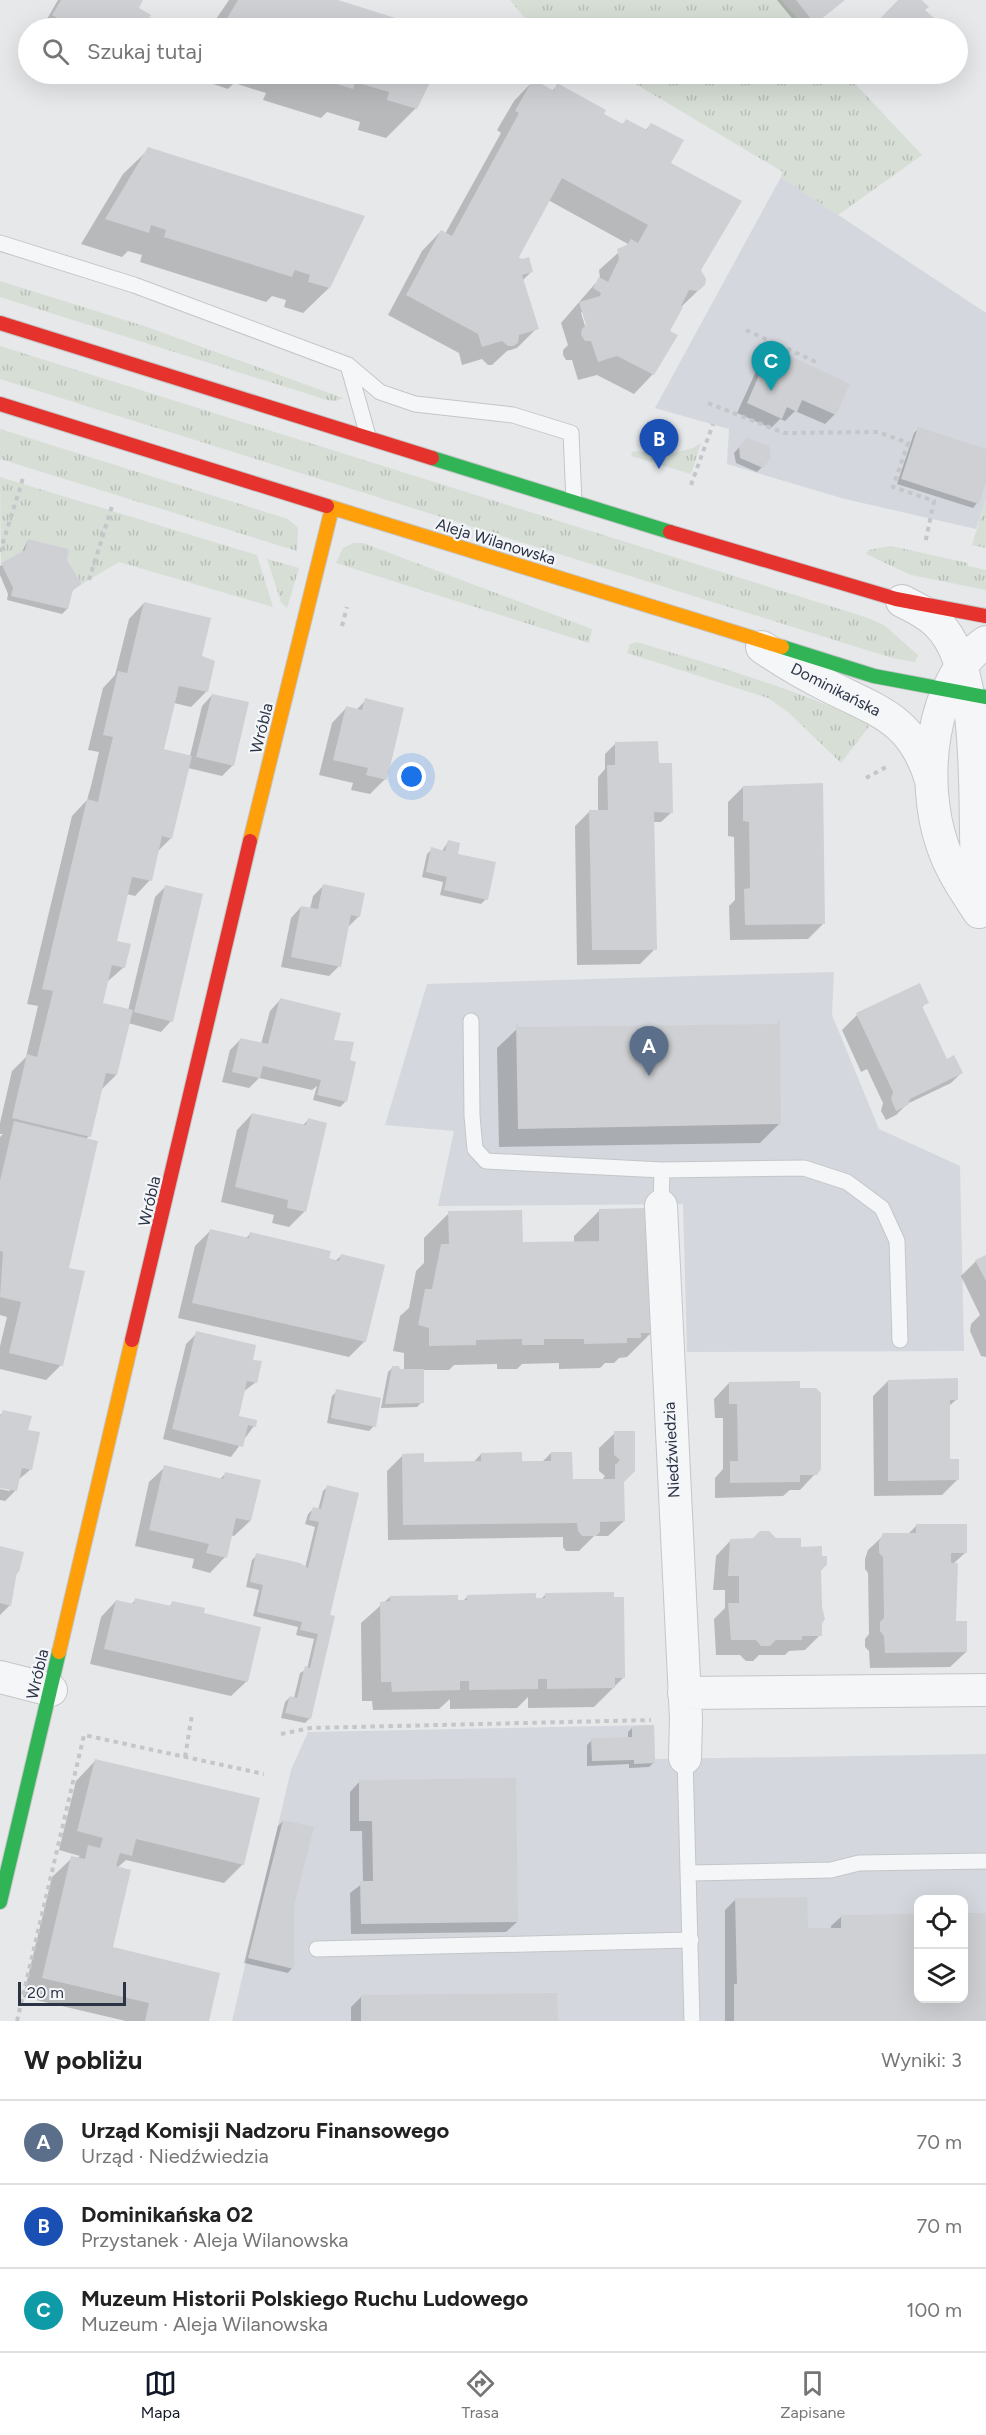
<!DOCTYPE html>
<html lang="pl">
<head>
<meta charset="utf-8">
<style>
	:root { --surface:#fff; --page:#f2f2f2; --text:#222; --muted:#767676; --line:#e0e0e0; --accent:#111827 }
	body { margin:0; font-family:Figtree,sans-serif; background:var(--page); color:var(--text) }
	.controls { position:absolute; right:18px; bottom:18px; display:grid; overflow:hidden; border-radius:12px; box-shadow:0 6px 24px #0002 }
	.controls button { width:54px; height:54px; display:grid; place-items:center; padding:0; border:0; border-bottom:2px solid var(--line); background:var(--surface); color:var(--text); font:30px sans-serif }
	.scale { position:absolute; left:18px; bottom:15px; width:108px; box-sizing:border-box; padding-left:6px; border:3px solid #2b3445; border-top:0; font-size:16px; line-height:21px; white-space:nowrap; color:#2b3445; -webkit-text-stroke:4px #f4f6f9; paint-order:stroke }
	.you { position:absolute; left:412px; top:777px; width:21px; height:21px; margin:-15px; border:4px solid #fff; border-radius:50%; background:#1a73e8; box-shadow:0 0 0 9px #1a73e833 }
	.badge { display:grid; place-items:center; width:39px; height:39px; border-radius:50%; background:var(--accent); color:#fff; font-size:20px; font-weight:700 }
	.pin { position:absolute; translate:-50% -50px; filter:drop-shadow(0 2px 3px #0008) }
	.pin::after { content:''; position:absolute; top:32px; width:21px; height:18px; background:inherit; clip-path:polygon(0 0,100% 0,50% 100%) }
	.list { margin:0; padding:0; list-style:none }
	h2 { display:flex; justify-content:space-between; align-items:center; height:78px; margin:0; padding:0 24px; font-size:26px }
	h2 small { font-size:20px; font-weight:400; color:var(--muted) }
	.list li { display:grid; grid-template-columns:39px 1fr auto; gap:18px; align-items:center; box-sizing:border-box; height:84px; padding:0 24px; border-top:2px solid var(--line) }
	.list b { display:block; font-size:22px; white-space:nowrap }
	.list p { margin:0; font-size:20px; white-space:nowrap; color:var(--muted) }
	.list em { font-size:20px; font-style:normal; color:var(--muted) }
	.icon { flex:none; width:33px; height:33px; fill:none; stroke:currentColor; stroke-width:2; stroke-linecap:round; stroke-linejoin:round }
	.map { position:relative; flex:none; width:986px; height:2021px; overflow:hidden }
	.search { position:absolute; background:var(--surface); box-shadow:0 6px 24px #0002; left:18px; right:18px; top:18px; height:66px; display:flex; align-items:center; gap:15px; box-sizing:border-box; padding:0 21px; border-radius:33px; color:var(--muted); font-size:22px }
	.sheet { height:330px; background:var(--surface) }
	nav { display:flex; justify-content:space-around; align-items:center; box-sizing:border-box; height:84px; border-top:2px solid var(--line); background:var(--surface); font-size:16px; color:var(--muted) }
	nav a { display:grid; justify-items:center; gap:3px }
	nav .on { color:var(--accent) }
	.map>svg:first-child { display:block }
	.built { fill:#d4d7dd; fill-rule:evenodd }
	.grass { fill:url(#grass-tufts) }
	.shadow { fill:#0003; fill-rule:evenodd }
	.building { fill:#ced0d3 }
	.lines { fill:none; stroke-linecap:round; stroke-linejoin:round }
	.lane-casing { stroke:#c4c6c8; stroke-width:17 }
	.street-casing { stroke:#c4c6c8; stroke-width:34 }
	.fast-casing { stroke:#c4c6c8; stroke-width:16 }
	.slow-casing { stroke:#c4c6c8; stroke-width:16 }
	.jam-casing { stroke:#c4c6c8; stroke-width:16 }
	.path { stroke:#c5c6ca; stroke-width:4; stroke-dasharray:4.5 4.5; stroke-linecap:butt }
	.lane { stroke:#f5f6f7; stroke-width:15 }
	.street { stroke:#f5f6f7; stroke-width:32 }
	.fast { stroke:#30b455; stroke-width:14 }
	.slow { stroke:#ff9f0a; stroke-width:14 }
	.jam { stroke:#e5322d; stroke-width:14 }
	.labels { text-anchor:middle; stroke-width:4.5; stroke-linejoin:round; paint-order:stroke }
	.street-label { font-size:16px; fill:#2b3445; stroke:#f4f6f9 }
</style>
</head>
<body>
<div class="map">
<svg width="986" height="2021" viewBox="0 0 986 2021">
	<defs>
		<pattern id="grass-tufts" width="24" height="20" patternUnits="userSpaceOnUse" patternTransform="scale(1.5)"><rect width="24" height="20" fill="#d6ded6"/><path d="M3 7l-1-3M5 7V3M7 7l1-3M15 17l-1-3M17 17v-4M19 17l1-3" fill="none" stroke="#b8bfb9"/></pattern>
	</defs>
	<rect width="100%" height="100%" fill="#e6e8ea"/>
	<path class="built" d="M781 177 986 313V499L976 529 845 499 727 464 729 429 655 408Z
		M834 972 832 1015 879 1129 960 1166 964 1351 687 1352 683 1204 438 1206 454 1131 385 1125 427 984Z
		M654 1725 655 1759 986 1754V2021H232L291 1770 308 1732ZM918 1900H964V1998H918Z"/>
	<path class="grass" d="M510 0H781L806 28H539L528 22Z
		M619 74H846L922 155 838 215 781 177 783 172Z
		M0 281 147 327 343 398 336 401 327 400 0 297Z
		M0 346 865 617 884 625 918 655 915 662 892 658 0 379Z
		M0 429 288 519 298 528 297 551 0 459Z
		M701 443 691 474 631 456 633 451 670 454 693 448Z
		M0 477 257 555 273 607 119 562 82 584 67 560 69 549 28 539 25 550 1 563Z
		M986 499V548L972 545Z
		M354 543H363L592 629 589 643 336 563 343 548Z
		M891 546 968 563V566L986 570V590L911 575 866 554 869 550Z
		M267 559 299 568 287 608 281 602Z
		M637 642C716 666 796 689 871 724L841 763 788 712 768 698 627 653 630 644Z"/>
	<path class="shadow" d="M58 0H142L137 8 149 15 141 28H48L43 26Z
		M229 0H333L423 28H210Z
		M777 0H844L810 28H800Z
		M899 0H919L923 10 942 28H872Z
		M958 43 962 47 958 52Z
		M183 74H433L416 108 386 138 358 130 360 122 327 112 321 118 263 100 266 93 234 83 228 89Z
		M916 74H937L927 84Z
		M533 81 552 91 558 85 621 125 626 121 645 131 651 124 669 163 704 285 682 306 668 331 653 374 634 394 597 375 578 380 572 360H566L563 355V350L568 345 561 323 600 278 599 270 628 244 548 200 517 257 531 272 522 281 537 328 517 348 507 351 492 365H488L482 359 462 365 459 353 388 315 422 251 441 231 445 234 501 133 497 130 514 101ZM583 311 590 331 587 332 581 313Z
		M149 149 329 288 303 313 284 307 286 300 272 296 266 302 140 262 142 255 128 251 122 257 81 244 123 174Z
		M772 349 835 414 825 424 795 411 785 421 780 419 771 428 737 413 761 360Z
		M919 428 986 450V477L977 503 973 508 897 484 914 433Z
		M746 440 762 467 757 472 736 463 734 453Z
		M28 540 65 560 80 584 71 592 67 609 62 614 7 600 8 594 0 575V566L21 554Z
		M144 603 200 657 206 692 191 707 174 703 162 750 190 756 202 706 212 695 247 703 232 766 222 776 188 768 171 838 157 852 150 880 135 896 127 894 115 942 124 967 107 982 101 1004 128 1011 155 897 166 886 171 1021 161 1032 128 1023 116 1075 101 1090 89 1136 86 1139 67 1269 61 1365 46 1380 0 1369V1346L7 1317 0 1315V1137L3 1134H0V1123L12 1071 26 1057 38 1006 27 1004 72 816 87 800 91 786 99 752 88 750 103 688 115 675 129 619Z
		M366 700 385 779 370 794 351 790 353 783 319 775 332 723 347 707 356 710Z
		M615 744 658 765 672 812 661 822H653L655 949 640 964 577 965 575 826 590 811H598V777L605 769V754Z
		M743 787 824 923 808 939 730 940 729 906 735 900 734 837 728 836V802Z
		M448 842 486 899 481 904 440 895 443 882 422 877 427 854 432 849 442 851Z
		M323 886 359 916 348 927 339 966 329 976 281 967 291 918 301 907 310 909 313 896Z
		M280 1000 348 1061 355 1063 345 1102 340 1107 313 1100 317 1086 312 1090 259 1078 249 1088 222 1082 230 1050 240 1040 261 1044 270 1011Z
		M927 1002 921 1008 946 1061 961 1073 951 1083 907 1104 896 1115 886 1120 881 1111 883 1103 867 1069 861 1072 842 1030 857 1015Z
		M517 1029 780 1123 760 1143 499 1147 497 1048Z
		M252 1114 302 1126 308 1120 304 1212 289 1227 272 1223 274 1215 221 1202 237 1130Z
		M599 1211 652 1332 627 1357 619 1358 614 1363H605L600 1368 559 1369V1363L522 1364 517 1369H497V1364L454 1365 449 1370H422V1402L417 1407 381 1408 388 1372 393 1367 404 1370V1353L393 1351 400 1316 409 1308 416 1271 424 1263V1238L449 1213 522 1244 574 1243V1236Z
		M211 1230 245 1239 251 1233 335 1261 341 1256 365 1341 349 1357 178 1318 195 1246Z
		M986 1256V1357L981 1356 970 1331 971 1324 980 1315 961 1276 976 1261Z
		M197 1333 251 1361 256 1382 243 1392 237 1417 254 1426 231 1457 163 1439 186 1344Z
		M888 1381 957 1399 948 1407 949 1460 958 1479 942 1495 874 1496 873 1396Z
		M729 1383 815 1474 800 1490H790L783 1496 715 1498V1478L723 1469V1418H715L714 1399Z
		M337 1391 374 1426 369 1431 327 1423 332 1396Z
		M4 1411 26 1431 30 1470 18 1480 15 1491 5 1501 0 1500V1489L10 1491V1488L0 1486V1415Z
		M633 1432 623 1481 624 1521 608 1536H594L579 1551H566L563 1547V1537L388 1540 387 1471 402 1456 422 1463H473L481 1454 520 1463 542 1462 551 1453 571 1481 602 1480 605 1476 599 1471V1448L615 1433Z
		M165 1467 219 1480 226 1473 250 1521 234 1536 230 1535 225 1557 210 1573 192 1568 194 1559 135 1546 149 1482Z
		M328 1486V1616L310 1718 305 1723 281 1718 285 1702 290 1697 294 1698 300 1673 307 1669 314 1639 296 1635 298 1627 253 1616 259 1590 246 1587 252 1560 257 1555 305 1568 315 1527 305 1524 308 1514 313 1509 318 1510 323 1491Z
		M917 1525 966 1552 953 1564 955 1623 966 1652 950 1667 870 1668 869 1651 865 1647V1639L869 1634 868 1573 865 1569V1559L868 1550 884 1535H907Z
		M731 1540H775L820 1558 826 1565 820 1571V1635L805 1650 789 1651 785 1655H759L753 1661H746L740 1655H716L714 1619 725 1608V1590H713L716 1556Z
		M0 1548 18 1572 15 1575 10 1605 0 1615Z
		M546 1594 624 1677 594 1707 528 1708V1697L517 1708 450 1709V1699L439 1709 373 1710 372 1701H362L361 1623 390 1597 462 1602 468 1596 540 1600Z
		M136 1599 169 1607 173 1602 202 1614 247 1681 231 1696 90 1664 101 1617 116 1601 131 1605Z
		M633 1727 654 1762 649 1767 629 1768V1764L587 1766V1745L592 1740 628 1739V1732Z
		M95 1761 243 1864 224 1883 126 1860 117 1868 111 1948 206 2021H126L23 1997 52 1877 72 1858 76 1859 80 1856 59 1850 76 1781Z
		M360 1781 517 1922 506 1932 351 1934 350 1893 363 1883 362 1831H350V1792Z
		M283 1821 293 1906 292 1968 288 1973 244 1963 278 1826Z
		M735 1900 807 1930H831V1926L842 1916 918 1915V1998H964V1915L986 1914V2021H725V1910Z
		M361 1997 556 2021H351V2007Z"/>
	<path class="building" d="M61 0H143L139 8 151 15 143 28H75L52 15Z
		M238 0H338L427 28H221Z
		M796 0H845L815 24Z
		M898 0H922L929 7 925 10 945 28H871Z
		M305 74H434L417 109 387 100 389 92 355 82 353 89Z
		M533 79 554 91 557 83 606 110 604 114 623 124 626 119 647 130 651 123 684 140 671 163 742 201 701 270 706 279 705 285 698 291 689 290 681 306 683 307 670 331 678 335 654 375 617 356 598 362 591 341H585L581 335 582 329 586 325 579 302 600 296 601 293 593 288 599 277 608 282 619 259 617 249 627 245 631 239 638 243 648 225 562 178 519 257 522 259 529 257 533 272 522 275 539 329 519 335 518 343 513 346H508L502 341 482 347 478 334 406 295 441 230 452 236 519 113 515 111Z
		M148 147 365 216 330 288 308 282 310 275 295 270 292 277 164 237 166 230 151 225 149 233 105 219Z
		M771 347 850 384 836 415 802 400 797 412 787 407 782 419 747 403Z
		M918 427 986 449V482L979 504 901 479Z
		M746 438 769 446 771 458 763 468 740 458 739 447Z
		M28 539 69 549 67 560 82 584 73 590 68 609 11 596 13 588 1 563 25 550Z
		M144 602 211 618 202 656 215 661 208 692 179 686 164 749 192 756 172 839 162 836 152 881 132 877 117 941 131 944 125 968 112 965 103 1003 133 1010 117 1075 106 1073 91 1137 12 1118 27 1054 37 1057 53 991 42 989 87 799 98 802 105 770 113 737 103 735 118 671 127 673Z
		M212 694 249 702 234 766 196 757Z
		M365 698 404 708 387 780 366 775 368 768 333 760 346 706 362 710Z
		M658 741 659 763H672L673 813 654 812 657 950H592L589 810H608L607 765H615V742Z
		M823 783 825 924 745 925 744 889 750 888 749 822 743 821V786Z
		M448 840 460 843 458 854 496 862 488 900 444 890 447 877 426 872 431 847 445 851Z
		M323 884 365 893 360 917 351 915 341 967 291 957 301 906 318 909Z
		M165 885 203 894 173 1022 134 1012Z
		M920 983 929 1003 922 1006 947 1059 954 1055 963 1073 910 1099 908 1105 896 1111 891 1099 893 1092 856 1013Z
		M280 998 341 1013 334 1040 354 1042 350 1060 356 1062 347 1102 317 1095 321 1080 263 1066 260 1078 232 1072 240 1038 268 1044Z
		M778 1020H780L781 1126 778 1124 518 1129 516 1021 518 1027 778 1024Z
		M252 1113 306 1125 308 1118 327 1123 306 1212 287 1208 288 1200 235 1187Z
		M14 1121 98 1141 69 1268 85 1271 63 1366 9 1353 21 1302 0 1297 3 1252 0 1251V1181Z
		M646 1208 654 1333H641V1338H627V1343L584 1344V1339H544V1345H522V1339L476 1340V1345L429 1346V1328L418 1325 425 1289H432L441 1244H449L448 1211 522 1210 523 1242 599 1241V1209Z
		M210 1229 249 1238 250 1232 331 1251 329 1258 339 1261 341 1254 385 1265 366 1342 192 1303Z
		M986 1255V1281L975 1260Z
		M196 1331 256 1345 253 1360 262 1361 257 1383 247 1381 239 1416 257 1420 256 1427 248 1425 243 1447 172 1429Z
		M392 1366H399L400 1369H424V1403L385 1404Z
		M958 1378V1400H950V1459H959V1480L888 1481V1380Z
		M800 1381V1388H816L821 1393V1469L817 1475H800V1482L730 1483V1461H738L737 1404H729V1382Z
		M336 1389 381 1398 376 1427 331 1418Z
		M3 1410 32 1416 28 1430 40 1432 32 1470 22 1468 17 1491 0 1488V1417Z
		M614 1431H635V1471L624 1482 625 1521 600 1522V1532L596 1536H582L578 1531 577 1523 403 1525 402 1454 424 1453V1462L481 1461V1453L522 1452V1461H551V1452H572L573 1479H615V1465L620 1460 614 1455Z
		M164 1465 223 1479 225 1472 261 1480 251 1521 236 1518 227 1558 206 1553 209 1544 149 1530Z
		M327 1485 359 1493 330 1615 335 1616 311 1719 285 1713 290 1696 297 1698 305 1666 310 1668 318 1634 300 1630 302 1622 257 1612 263 1585 250 1582 256 1553 300 1563 308 1568 319 1522 309 1520 313 1507 321 1509Z
		M916 1524H967V1553H951V1563H958L956 1621H967V1652L885 1653 884 1636 880 1631V1622L884 1618 883 1557 879 1553V1542L883 1533H916Z
		M760 1531H769L776 1538H801V1547L822 1546V1556H827V1565L821 1569 822 1607 825 1619 822 1624V1636H802V1640H776L770 1646H761L756 1640H731L728 1603H739V1576H728L730 1539 753 1538Z
		M0 1546 24 1552 19 1572H17L11 1606 0 1603Z
		M614 1592V1597H624V1601L625 1678H615V1688L547 1689V1679H538V1689L469 1690V1681H460V1690L392 1692 391 1682H381L380 1602 390 1601V1596L458 1595V1600H467V1595L536 1593V1598H545V1593Z
		M135 1598 171 1606 172 1601 205 1608 204 1613 261 1627 248 1682 104 1649 116 1600 134 1604Z
		M654 1725 655 1763 634 1764V1760L592 1761 591 1738 632 1737V1726Z
		M95 1759 260 1798 244 1865 136 1839 132 1856 120 1853 116 1866 131 1870 113 1947 220 1973 209 2021H145L149 2003 42 1978 71 1856 85 1859 88 1845 100 1848 103 1838 77 1831Z
		M516 1778 518 1922 361 1924 360 1881H373L372 1821H359V1780Z
		M283 1820 314 1827 294 1906V1969L248 1958Z
		M807 1897 808 1928H841V1915L918 1914V1998H964V1913H986V2021H734V1984H737L735 1898Z
		M557 1993 558 2021H361V1995Z"/>
	<g class="lines">
		<g class="lane-casing">
			<path id="lane" d="M0 243 134 285 348 365 380 392 415 404 513 415 571 433 574 502
				M348 365 368 436
				M471 1021 472 1116 475 1149 486 1161 662 1170 804 1168 847 1182 882 1208 897 1241 900 1340
				M661 1206 662 1170
				M685 1758 692 2021
				M690 1873 831 1870 859 1863 986 1861
				M317 1949 691 1940"/>
		</g>
		<g class="street-casing">
			<path id="street" d="M902 601C914 607 927 613 937 623 984 667 973 803 977 863 977 878 983 893 986 908
				M762 647C785 663 809 677 834 689 884 713 914 723 931 780
				M979 912C965 891 950 869 942 844 921 783 929 681 986 642
				M661 1206 686 1719 685 1758
				M0 1677 51 1690
				M684 1693 986 1690"/>
		</g>
		<g class="fast-casing">
			<path id="fast" d="M432 458 670 532
				M782 647 874 676 986 697
				M0 1902 59 1652"/>
		</g>
		<g class="slow-casing">
			<path id="slow" d="M327 506 782 647
				M250 841 332 508
				M59 1652 132 1340"/>
		</g>
		<g class="jam-casing">
			<path id="jam" d="M0 323 432 458
				M0 404 327 506
				M670 532 896 599 986 616
				M132 1340 250 841"/>
		</g>
		<path class="path" d="M746 330 814 361 812 367
			M708 403 784 433 878 432 908 443 893 487 934 501 925 544
			M691 485 713 424
			M0 552 24 475
			M89 580 113 503
			M342 626 347 607
			M866 778 888 766
			M281 1734 310 1728 651 1720
			M185 1757 192 1715
			M17 2021 84 1735 264 1774"/>
		<use href="#lane" class="lane"/>
		<use href="#street" class="street"/>
		<use href="#fast" class="fast"/>
		<use href="#slow" class="slow"/>
		<use href="#jam" class="jam"/>
	</g>
	<g class="labels">
		<g class="street-label">
			<text transform="translate(496 541) rotate(17)" y="6">Aleja Wilanowska</text>
			<text transform="translate(836 689) rotate(27)" y="6">Dominikańska</text>
			<text transform="translate(261 728) rotate(-76)" y="6">Wróbla</text>
			<text transform="translate(149 1201) rotate(-77)" y="6">Wróbla</text>
			<text transform="translate(671 1450) rotate(-93)" y="6">Niedźwiedzia</text>
			<text transform="translate(37 1674) rotate(-77)" y="6">Wróbla</text>
		</g>
	</g>
</svg>
<div class="controls">
<button><svg class="icon" aria-label="locate" viewBox="0 0 24 24"><circle cx="12" cy="12" r="6"/><path d="M12 2v4M12 18v4M2 12h4M18 12h4"/></svg></button>
<button><svg class="icon" aria-label="layers" viewBox="0 0 24 24"><path d="M12 4l9 5-9 5-9-5zM3 14l9 5 9-5"/></svg></button>
</div>
<div class="scale">20 m</div>
<div class="you"></div>
<div class="pin badge" style="left:649px;top:1076px;background:#5c6f8a">A</div>
<div class="pin badge" style="left:659px;top:469px;background:#1a4fb4">B</div>
<div class="pin badge" style="left:771px;top:391px;background:#0f9aa8">C</div>
<div class="search"><svg class="icon" aria-label="search" viewBox="0 0 24 24"><circle cx="10" cy="10" r="6"/><path d="M15 15l6 6"/></svg>Szukaj tutaj</div>
</div>
<section class="sheet">
<h2>W pobliżu<small>Wyniki: 3</small></h2>
<ul class="list">
<li><span class="badge" style="background:#5c6f8a">A</span><div><b>Urząd Komisji Nadzoru Finansowego</b><p>Urząd · Niedźwiedzia</p></div><em>70 m</em></li>
<li><span class="badge" style="background:#1a4fb4">B</span><div><b>Dominikańska 02</b><p>Przystanek · Aleja Wilanowska</p></div><em>70 m</em></li>
<li><span class="badge" style="background:#0f9aa8">C</span><div><b>Muzeum Historii Polskiego Ruchu Ludowego</b><p>Muzeum · Aleja Wilanowska</p></div><em>100 m</em></li>
</ul>
</section>
<nav>
<a class="on"><svg class="icon" aria-label="map" viewBox="0 0 24 24"><path d="M3 6l6-2 6 2 6-2v14l-6 2-6-2-6 2zM9 4v14M15 6v14"/></svg>Mapa</a>
<a><svg class="icon" aria-label="directions" viewBox="0 0 24 24"><path d="M12 3l9 9-9 9-9-9zM9 14v-3h6M13 9l2 2-2 2"/></svg>Trasa</a>
<a><svg class="icon" aria-label="saved" viewBox="0 0 24 24"><path d="M7 4h10v16l-5-4-5 4z"/></svg>Zapisane</a>
</nav>
</body>
</html>
